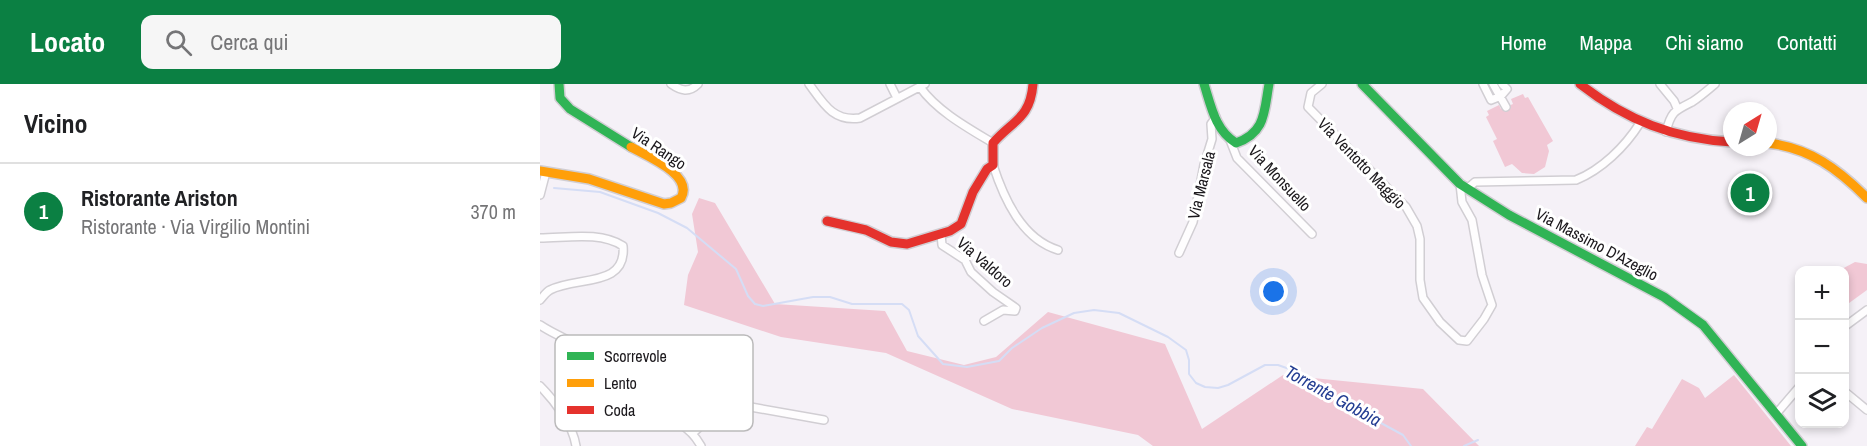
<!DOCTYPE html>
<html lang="it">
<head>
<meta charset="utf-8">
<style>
	:root { --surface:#fff; --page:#f6f6f6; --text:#202124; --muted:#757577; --line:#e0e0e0; --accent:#0b8043 }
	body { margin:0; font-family:"Archivo Narrow",sans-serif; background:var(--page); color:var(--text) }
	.controls { position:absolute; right:18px; bottom:18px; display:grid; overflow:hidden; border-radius:12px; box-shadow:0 3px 9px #0003 }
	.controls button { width:54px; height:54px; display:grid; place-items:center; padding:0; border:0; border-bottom:2px solid var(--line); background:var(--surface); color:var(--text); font:30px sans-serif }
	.compass { position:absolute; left:1183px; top:18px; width:54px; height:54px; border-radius:50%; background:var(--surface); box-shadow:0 3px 9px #0003; rotate:37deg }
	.you { position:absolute; left:734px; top:208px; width:21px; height:21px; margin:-15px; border:4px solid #fff; border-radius:50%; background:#1a73e8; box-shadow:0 0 0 9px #1a73e833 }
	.badge { display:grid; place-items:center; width:39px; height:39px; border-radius:50%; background:var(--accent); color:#fff; font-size:20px; font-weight:700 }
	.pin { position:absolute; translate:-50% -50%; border:3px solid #fff; box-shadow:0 2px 6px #0006 }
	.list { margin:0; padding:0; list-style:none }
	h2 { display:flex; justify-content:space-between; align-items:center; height:78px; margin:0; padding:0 24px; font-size:26px }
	h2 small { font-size:20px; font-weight:400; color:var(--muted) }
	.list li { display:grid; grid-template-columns:39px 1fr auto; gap:18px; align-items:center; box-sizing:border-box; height:96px; padding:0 24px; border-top:2px solid var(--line) }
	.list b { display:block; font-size:22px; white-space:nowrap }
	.list p { margin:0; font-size:20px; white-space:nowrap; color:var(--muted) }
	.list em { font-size:20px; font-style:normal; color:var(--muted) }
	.icon { flex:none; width:33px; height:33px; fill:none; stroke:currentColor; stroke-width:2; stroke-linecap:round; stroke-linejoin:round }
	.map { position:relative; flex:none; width:1327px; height:362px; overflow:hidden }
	header { display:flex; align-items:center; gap:36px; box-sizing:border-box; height:84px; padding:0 30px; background:var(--accent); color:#fff }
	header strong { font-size:28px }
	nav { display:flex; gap:33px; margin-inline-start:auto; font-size:21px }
	.search { width:420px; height:54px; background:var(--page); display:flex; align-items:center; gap:15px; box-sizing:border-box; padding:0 21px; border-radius:12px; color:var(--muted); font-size:22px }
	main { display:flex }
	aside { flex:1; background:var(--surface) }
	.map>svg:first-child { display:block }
	.green { fill:#f1c8d5 }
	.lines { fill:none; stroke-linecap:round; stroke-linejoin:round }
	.stream { stroke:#d5ddf5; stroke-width:2 }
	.street-casing { stroke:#d1ced3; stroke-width:10 }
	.fast-casing { stroke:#d1ced3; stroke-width:12 }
	.slow-casing { stroke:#d1ced3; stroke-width:12 }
	.jam-casing { stroke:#d1ced3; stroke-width:12 }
	.street { stroke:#fefdfe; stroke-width:7 }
	.fast { stroke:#30b455; stroke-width:9 }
	.slow { stroke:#ff9f0a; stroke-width:9 }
	.jam { stroke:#e5322d; stroke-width:9 }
	.labels { text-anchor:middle; stroke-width:6; stroke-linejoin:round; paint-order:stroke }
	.street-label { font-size:16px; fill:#1b181c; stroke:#fff }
	.water-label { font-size:18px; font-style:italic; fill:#233d92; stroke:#fff }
	.key { fill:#fff; stroke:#bbbabb; stroke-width:1.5 }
	.key-label { font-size:16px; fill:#1b181c }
</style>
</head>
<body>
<header>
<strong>Locato</strong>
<div class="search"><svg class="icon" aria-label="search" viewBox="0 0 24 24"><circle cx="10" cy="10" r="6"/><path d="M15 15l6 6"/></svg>Cerca qui</div>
<nav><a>Home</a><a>Mappa</a><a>Chi siamo</a><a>Contatti</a></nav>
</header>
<main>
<aside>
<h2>Vicino<small></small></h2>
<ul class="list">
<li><span class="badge">1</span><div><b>Ristorante Ariston</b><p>Ristorante · Via Virgilio Montini</p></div><em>370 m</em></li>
</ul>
</aside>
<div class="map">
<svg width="1327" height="362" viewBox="0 0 1327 362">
	<rect width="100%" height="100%" fill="#f5f1f7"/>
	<path class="green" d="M983 10 985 14 988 13 1013 57 1007 61 1009 67 1005 83 994 90 982 89 972 80 965 83 953 57 957 55 946 33 949 31 947 27 959 21 961 25 973 20 971 15Z
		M159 114 175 119 235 220 345 227 367 267 424 281 456 273 508 228 625 260 662 345 743 291 883 305 939 362H613L598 351 472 325 346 269 241 253 144 221 148 191 158 168 152 130Z
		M1315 178 1327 180V206L1305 222 1304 186H1300Z
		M1194 291 1251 362H1095L1107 343 1112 345 1142 295 1159 304 1165 314Z"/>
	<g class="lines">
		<path class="stream" d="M14 104 60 108 118 129 147 144 196 185 208 212 215 220 223 222 273 213H290L312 220H362L369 226 378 252 403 280 427 283 459 277 472 264 502 244 534 229 554 226 579 229 628 253 646 266 649 276V290L656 299 665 303 678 304 688 301 725 281H738L755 287 771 301 863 351 871 362
			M924 362 938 356"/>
		<g class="street-casing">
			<path id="street" d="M131 0C141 7 149 9 158 0
				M269 0C283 19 293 38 320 34L385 0
				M350 0 357 14
				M782 0 771 9 768 23 866 123 877 142 880 155V196L883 214 900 238 919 256 927 257 944 235 952 221 942 191 932 136 922 118 920 100
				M943 0 951 16 961 12 967 5 962 0
				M953 0 966 23
				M1120 0 1134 17 1137 24
				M380 3C397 27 428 44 453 59
				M1126 48C1131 28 1134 27 1152 18 1160 13 1168 6 1175 0
				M690 56 697 74 772 150
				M453 81C464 115 482 155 518 166
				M928 104 935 98 1036 96C1061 86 1085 63 1100 39
				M0 111 6 88
				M401 150 402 161 425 176 431 188 453 208 476 224 475 227 463 226 444 237
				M0 154C26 154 60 147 83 162 87 204 36 192 10 206 6 208 3 213 0 216
				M639 169 653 138 664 81 672 55 671 40 676 33
				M0 241C19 254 43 260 59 276 71 288 75 307 88 318 115 339 141 327 161 362
				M1304 243 1327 226
				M0 302C14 316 33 341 36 362
				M1304 307 1327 326
				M96 322 111 289 121 276
				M1236 330 1260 302
				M153 349 183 321 194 320 284 336"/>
		</g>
		<g class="fast-casing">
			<path id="fast" d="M19 0 20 14 30 25 91 63
				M664 0C671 22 675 46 696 59 726 49 724 27 729 0
				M822 0 920 100 969 131 1124 213 1163 241 1262 362"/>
		</g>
		<g class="slow-casing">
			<path id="slow" d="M1228 59C1270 64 1298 85 1327 114
				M0 87 49 95 124 120 131 119 141 114C154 91 107 72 91 63"/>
		</g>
		<g class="jam-casing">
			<path id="jam" d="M1040 0C1086 36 1134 55 1192 58
				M287 137 326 146 351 158 367 160 410 147 421 140 433 108 447 85 453 81V59C473 36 490 35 493 0"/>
		</g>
		<use href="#street" class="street"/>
		<use href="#fast" class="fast"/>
		<use href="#slow" class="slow"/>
		<use href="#jam" class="jam"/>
	</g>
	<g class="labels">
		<g class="street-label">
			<text transform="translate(119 64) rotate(34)" y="6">Via Rango</text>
			<text transform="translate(822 79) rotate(46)" y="6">Via Ventotto Maggio</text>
			<text transform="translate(740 94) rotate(47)" y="6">Via Monsuello</text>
			<text transform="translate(661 101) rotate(-76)" y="6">Via Marsala</text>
			<text transform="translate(1057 160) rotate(28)" y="6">Via Massimo D'Azeglio</text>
			<text transform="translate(445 178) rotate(41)" y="6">Via Valdoro</text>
		</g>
		<g class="water-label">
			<text transform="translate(793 312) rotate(29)" y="6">Torrente Gobbia</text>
		</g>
	</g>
	<rect x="15" y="251" width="198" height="96" rx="9" class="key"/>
	<rect x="27" y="268" width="27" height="8" fill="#30b455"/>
	<rect x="27" y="295" width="27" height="8" fill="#ff9f0a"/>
	<rect x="27" y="322" width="27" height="8" fill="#e5322d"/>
	<g class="key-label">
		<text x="64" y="278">Scorrevole</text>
		<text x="64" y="305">Lento</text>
		<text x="64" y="332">Coda</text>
	</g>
</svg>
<div class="controls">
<button>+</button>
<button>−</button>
<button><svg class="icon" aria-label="layers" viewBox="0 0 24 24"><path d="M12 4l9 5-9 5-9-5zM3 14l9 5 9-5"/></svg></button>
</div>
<svg class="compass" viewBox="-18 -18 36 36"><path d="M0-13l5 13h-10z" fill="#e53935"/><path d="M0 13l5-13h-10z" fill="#757577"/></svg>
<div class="you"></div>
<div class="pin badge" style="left:1210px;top:109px">1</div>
</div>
</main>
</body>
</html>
